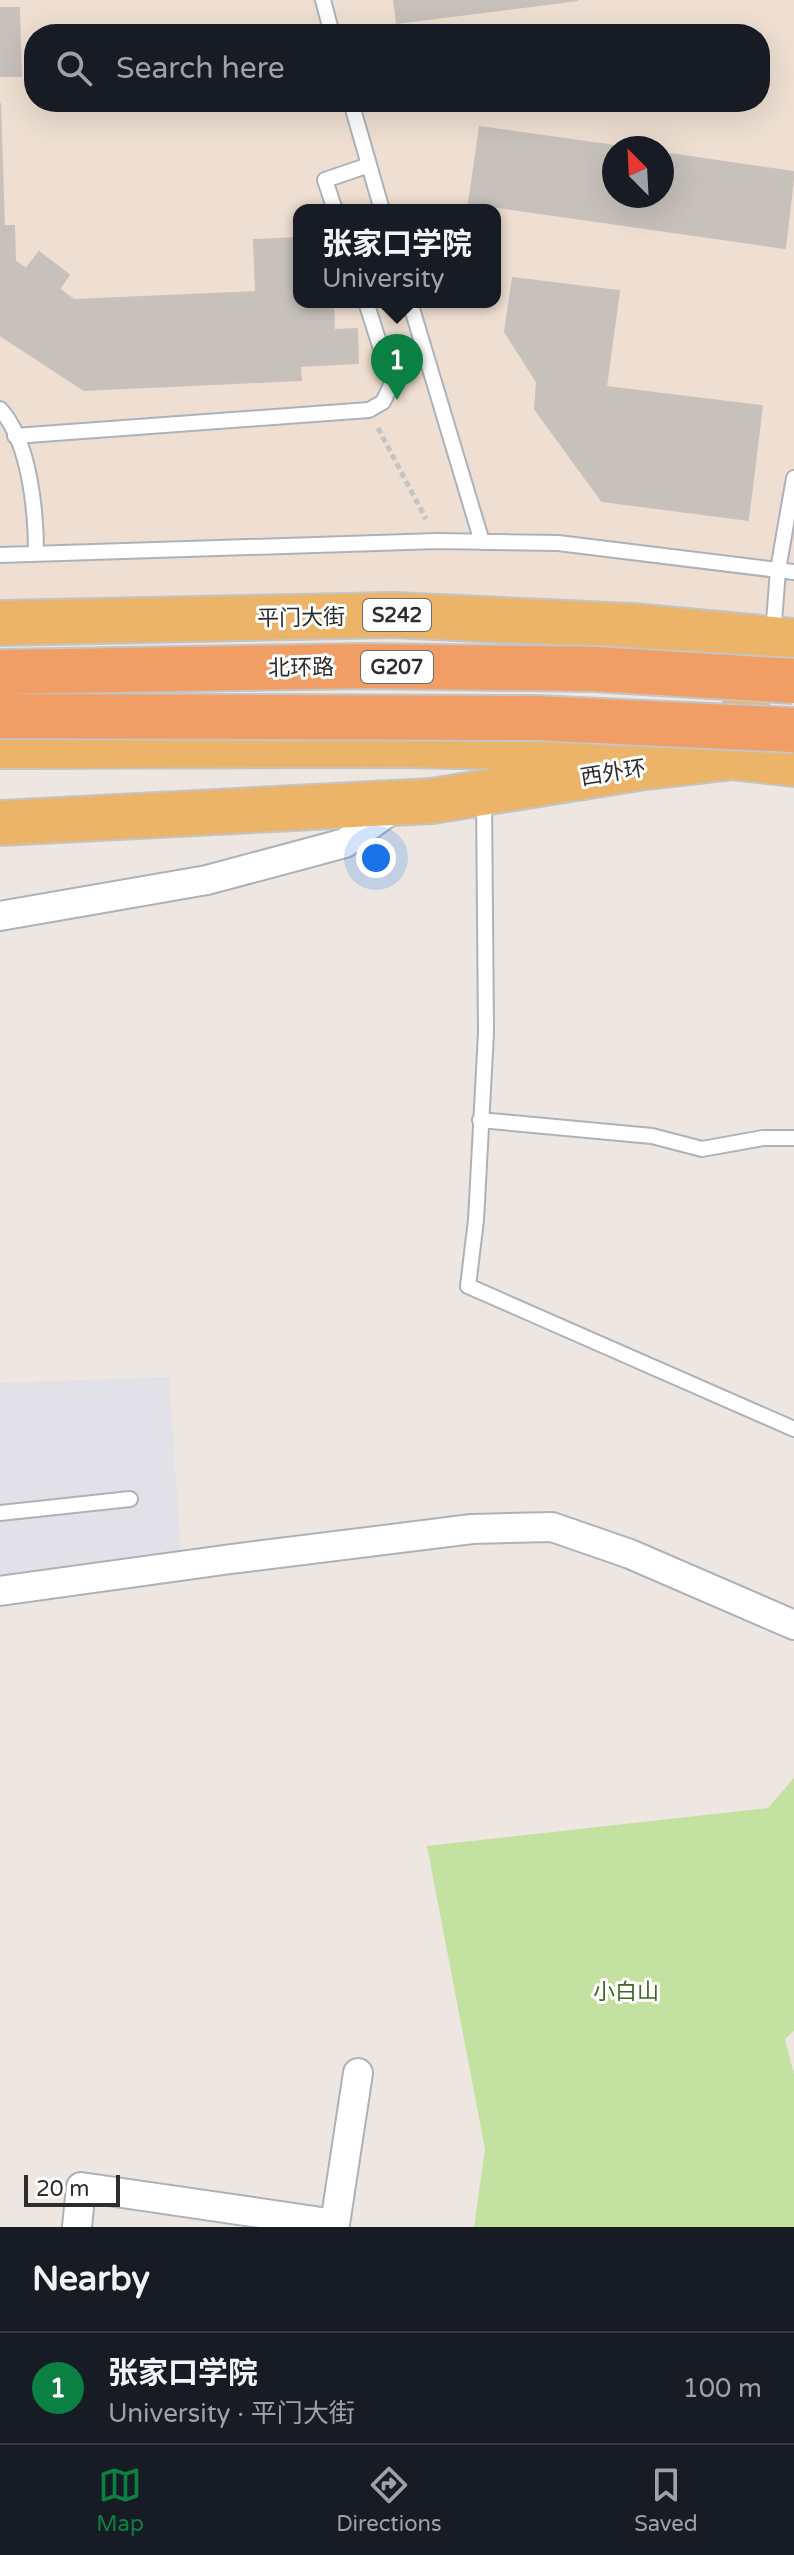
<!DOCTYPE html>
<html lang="en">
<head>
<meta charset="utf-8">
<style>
	:root { --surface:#171b24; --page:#20242c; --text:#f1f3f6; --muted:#9ea1a6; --line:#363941; --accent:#0b8043 }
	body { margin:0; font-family:"Varela Round","Noto Sans SC",sans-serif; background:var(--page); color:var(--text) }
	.compass { position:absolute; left:602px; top:136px; width:72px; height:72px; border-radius:50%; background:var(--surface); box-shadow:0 8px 32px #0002; rotate:336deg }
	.scale { position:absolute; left:24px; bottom:20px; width:96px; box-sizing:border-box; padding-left:8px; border:4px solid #2d2d2d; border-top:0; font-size:22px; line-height:28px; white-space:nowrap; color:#2d2d2d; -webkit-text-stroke:6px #fff; paint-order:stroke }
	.you { position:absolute; left:376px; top:858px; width:28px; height:28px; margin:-20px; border:6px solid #fff; border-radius:50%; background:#1a73e8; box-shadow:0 0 0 12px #1a73e833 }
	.badge { display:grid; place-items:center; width:52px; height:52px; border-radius:50%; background:var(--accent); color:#fff; font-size:26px; font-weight:700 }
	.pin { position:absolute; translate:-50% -66px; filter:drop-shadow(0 2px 4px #0008) }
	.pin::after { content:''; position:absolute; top:42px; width:28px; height:24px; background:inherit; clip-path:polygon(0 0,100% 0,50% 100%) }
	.popup { position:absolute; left:293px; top:204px; width:208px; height:104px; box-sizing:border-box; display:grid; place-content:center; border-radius:16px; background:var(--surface); filter:drop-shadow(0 2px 6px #0005); font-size:26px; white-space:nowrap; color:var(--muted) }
	.popup b { font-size:30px; color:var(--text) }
	.popup::after { content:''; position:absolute; left:50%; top:100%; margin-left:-16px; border:16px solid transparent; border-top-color:var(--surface) }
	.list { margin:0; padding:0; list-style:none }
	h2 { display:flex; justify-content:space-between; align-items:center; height:104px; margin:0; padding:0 32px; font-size:34px }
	h2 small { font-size:26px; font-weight:400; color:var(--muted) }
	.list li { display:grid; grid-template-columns:52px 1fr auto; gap:24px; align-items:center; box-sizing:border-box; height:112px; padding:0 32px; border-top:2px solid var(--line) }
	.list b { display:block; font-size:30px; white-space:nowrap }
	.list p { margin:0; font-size:26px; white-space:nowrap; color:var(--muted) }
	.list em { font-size:26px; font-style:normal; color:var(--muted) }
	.icon { flex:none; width:44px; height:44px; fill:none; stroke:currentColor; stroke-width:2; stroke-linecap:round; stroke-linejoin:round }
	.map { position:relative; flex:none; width:794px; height:2227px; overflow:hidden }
	.search { position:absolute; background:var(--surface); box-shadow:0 8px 32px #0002; left:24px; right:24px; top:24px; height:88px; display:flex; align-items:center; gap:20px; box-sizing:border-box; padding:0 28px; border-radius:32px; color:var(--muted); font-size:30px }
	.sheet { height:216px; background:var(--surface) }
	nav { display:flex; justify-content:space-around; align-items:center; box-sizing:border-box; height:112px; border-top:2px solid var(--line); background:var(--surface); font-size:22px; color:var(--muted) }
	nav a { display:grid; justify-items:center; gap:4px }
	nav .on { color:var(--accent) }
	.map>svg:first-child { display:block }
	.industrial { fill:#e1e1e7 }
	.education { fill:#eedfd2; fill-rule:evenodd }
	.green { fill:#c3e1a1 }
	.building { fill:#c7c1bc; stroke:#cac1ba; stroke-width:2 }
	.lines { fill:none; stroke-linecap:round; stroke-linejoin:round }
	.service-casing { stroke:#adb2b9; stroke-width:18 }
	.minor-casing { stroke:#adb2b9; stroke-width:32 }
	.primary-casing { stroke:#c4c4c4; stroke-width:48 }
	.path { stroke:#c4c4c4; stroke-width:5; stroke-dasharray:6 4; stroke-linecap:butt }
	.service { stroke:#fff; stroke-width:14 }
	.minor { stroke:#fff; stroke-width:28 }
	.primary { stroke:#ebb469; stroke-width:44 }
	.trunk-bridge-casing { stroke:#c4c4c4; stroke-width:48; stroke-linecap:butt }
	.trunk-bridge { stroke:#f19e66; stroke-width:44 }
	.labels { text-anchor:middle; stroke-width:6; stroke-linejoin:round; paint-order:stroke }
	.shield { fill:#fff; stroke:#6c6c6c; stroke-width:2 }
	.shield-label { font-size:20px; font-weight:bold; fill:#2d2d2d }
	.street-label { font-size:22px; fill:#2d2d2d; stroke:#fff }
	.park-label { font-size:22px; fill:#3c691f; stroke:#fff }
</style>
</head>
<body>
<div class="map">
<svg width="794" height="2227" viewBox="0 0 794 2227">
	<rect width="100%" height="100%" fill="#eee6e1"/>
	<path class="industrial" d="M169 1377 181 1553 0 1577V1383Z"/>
	<path class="education" d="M0 0H794V622L0 609ZM34 34H760V102H34ZM614 148H662V196H614ZM299 210H495V302H299Z"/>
	<path class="green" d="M794 1778V2031L785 2039 794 2074V2227H474L485 2149 427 1846 768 1808Z"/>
	<path class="building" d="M394 0H578L397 23Z
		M0 8H19L21 76H0Z
		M0 103 4 226H14L15 261 26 269 39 252 69 275 59 289 74 300 256 292 254 240 299 238V302H333L334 330 357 329 358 363 300 366 301 380 84 390 0 335Z
		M480 127 629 148H614V196H662V153L794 172 785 248 469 203Z
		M513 278 619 291 606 387 762 406 748 520 602 501 535 409 537 382 505 332Z"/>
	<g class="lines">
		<g class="service-casing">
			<path id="service" d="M323 0 332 34
				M351 102 382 210
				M335 210 325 180 369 165
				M410 302 482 542
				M0 409C30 442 36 511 36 554
				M15 436 369 410 383 402 392 383 366 302
				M0 555 438 541 558 543 794 572
				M773 635 778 570 794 478
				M484 797 486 1033 476 1220 468 1286 794 1429
				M480 1120 652 1136 702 1149 763 1138H794
				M0 1513 130 1499"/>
		</g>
		<g class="minor-casing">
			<path id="minor" d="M0 916 207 880 345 843 399 804
				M0 1591 231 1559 472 1529 552 1527 630 1554 794 1625
				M77 2227 81 2187 335 2224 358 2073"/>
		</g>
		<g class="primary-casing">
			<path id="primary" d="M0 623 394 615 632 626 794 641
				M0 746 403 745 630 749
				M714 755 794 764
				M0 823 432 801 638 768 742 756 751 637"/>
		</g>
		<path class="path" d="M378 428 426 519"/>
		<use href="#service" class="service"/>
		<use href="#minor" class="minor"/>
		<use href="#primary" class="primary"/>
		<g class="trunk-bridge-casing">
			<path id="trunk-bridge" d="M0 672 364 666 595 669 794 681
				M0 716 536 718 794 730"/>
		</g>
		<use href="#trunk-bridge" class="trunk-bridge"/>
	</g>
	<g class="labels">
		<g class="shield">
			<rect x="363" y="599" width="68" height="32" rx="6"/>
			<rect x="361" y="651" width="72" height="32" rx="6"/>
		</g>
		<g class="shield-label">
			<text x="397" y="622">S242</text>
			<text x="397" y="674">G207</text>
		</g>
		<g class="street-label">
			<text transform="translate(301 617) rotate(-1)" y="8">平门大街</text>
			<text transform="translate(301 667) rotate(-1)" y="8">北环路</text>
			<text transform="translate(613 772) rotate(-9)" y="8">西外环</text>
		</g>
		<g class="park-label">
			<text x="626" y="1999">小白山</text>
		</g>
	</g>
</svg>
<svg class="compass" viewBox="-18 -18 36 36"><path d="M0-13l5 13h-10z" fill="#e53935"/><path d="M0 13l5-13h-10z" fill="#9ea1a6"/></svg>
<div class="scale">20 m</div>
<div class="you"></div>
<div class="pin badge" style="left:397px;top:400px">1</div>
<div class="popup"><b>张家口学院</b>University</div>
<div class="search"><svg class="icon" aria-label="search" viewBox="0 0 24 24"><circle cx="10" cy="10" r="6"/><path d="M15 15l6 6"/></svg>Search here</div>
</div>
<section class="sheet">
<h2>Nearby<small></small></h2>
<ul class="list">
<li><span class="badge">1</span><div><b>张家口学院</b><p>University · 平门大街</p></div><em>100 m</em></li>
</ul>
</section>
<nav>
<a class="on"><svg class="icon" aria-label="map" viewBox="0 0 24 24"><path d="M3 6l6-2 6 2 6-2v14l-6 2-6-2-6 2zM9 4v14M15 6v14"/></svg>Map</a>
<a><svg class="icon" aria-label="directions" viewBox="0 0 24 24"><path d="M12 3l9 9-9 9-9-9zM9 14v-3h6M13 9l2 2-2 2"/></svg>Directions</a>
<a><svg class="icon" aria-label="saved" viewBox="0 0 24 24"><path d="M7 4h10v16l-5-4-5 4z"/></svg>Saved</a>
</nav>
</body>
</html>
